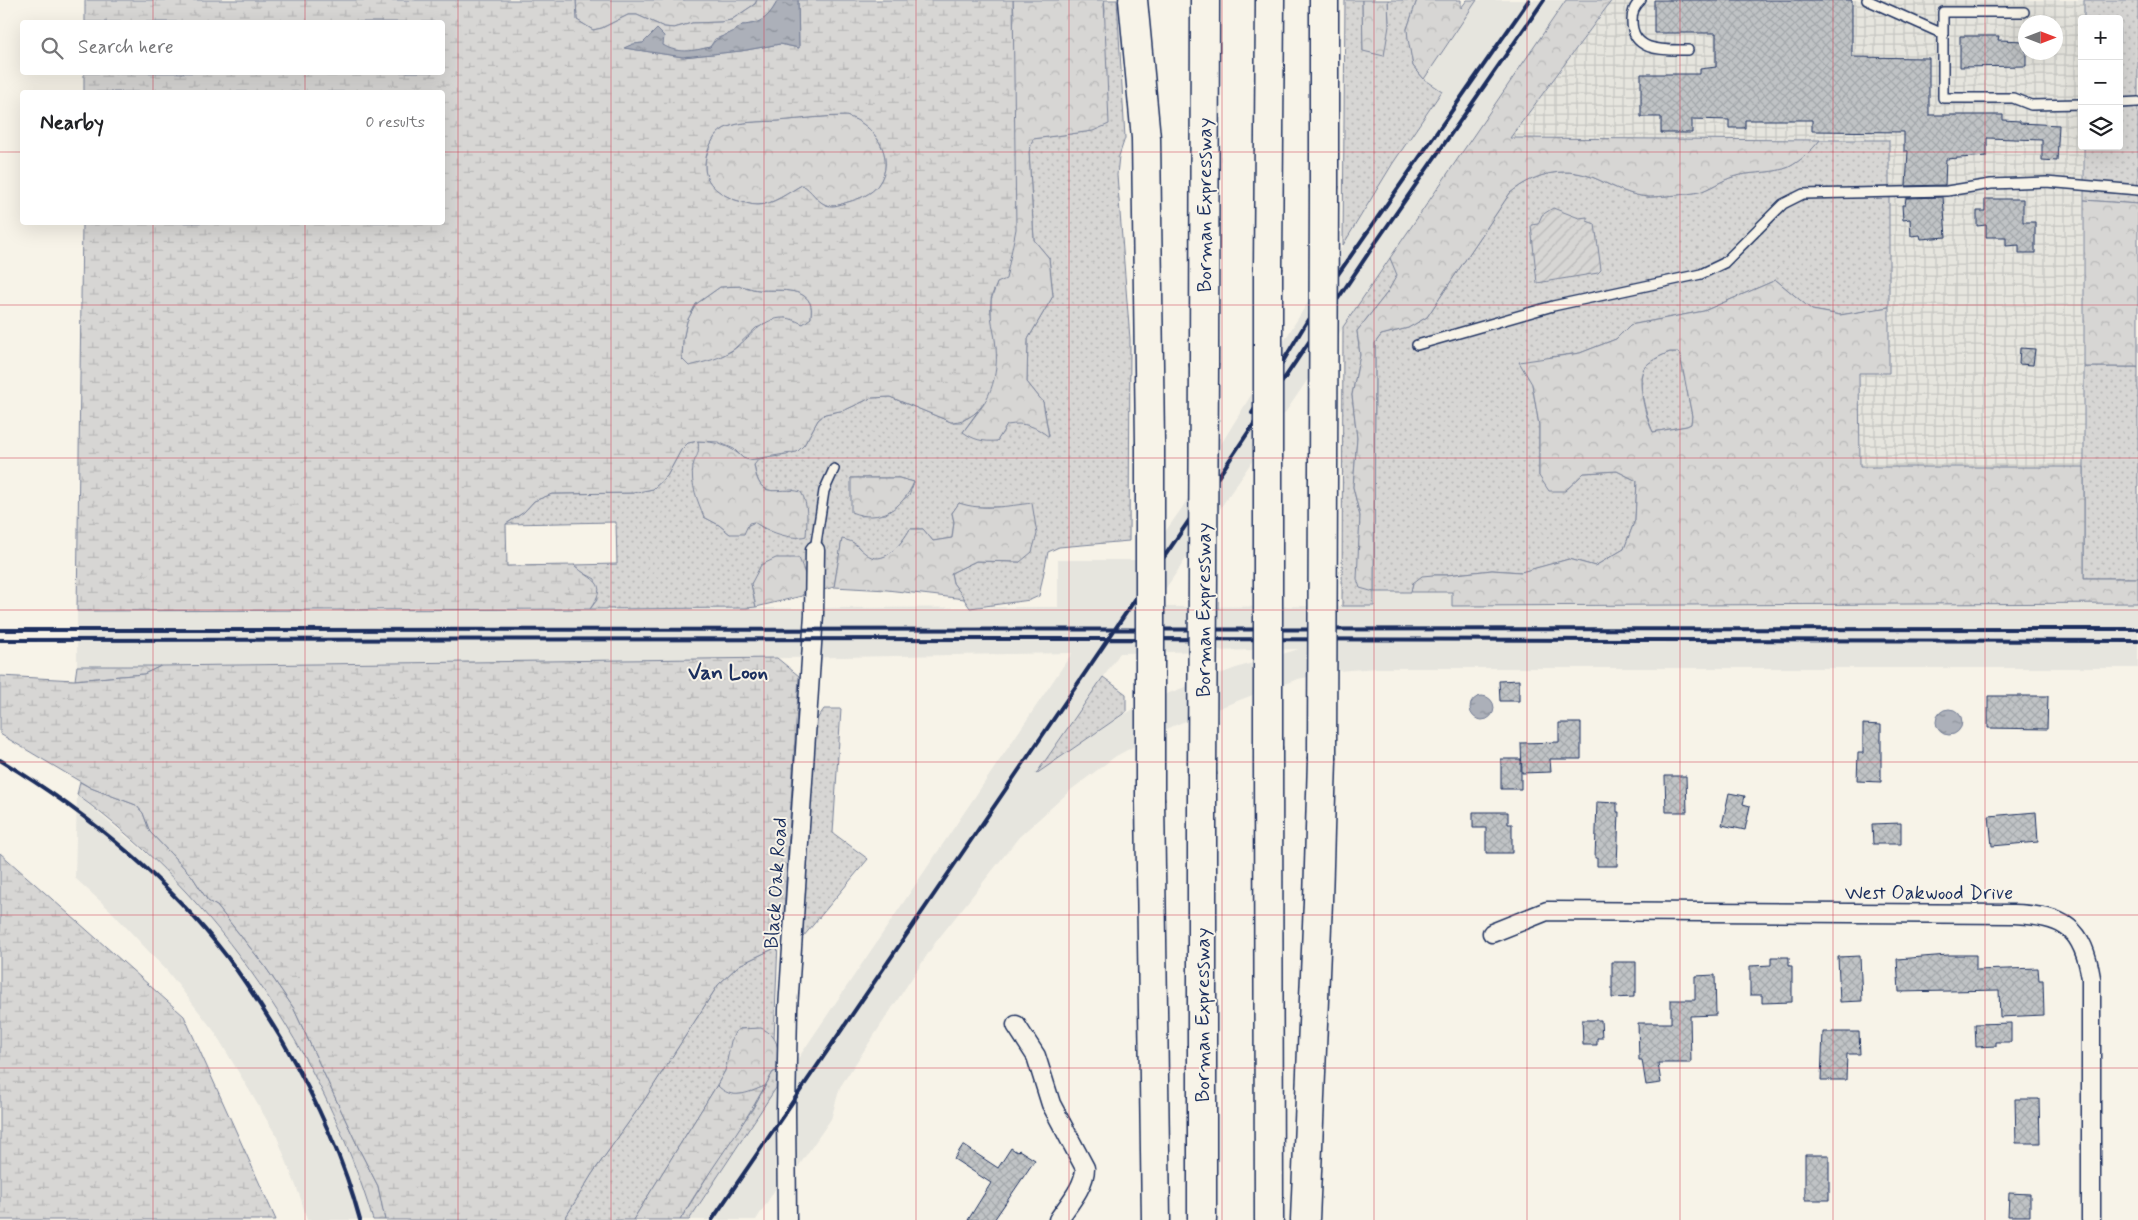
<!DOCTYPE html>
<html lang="en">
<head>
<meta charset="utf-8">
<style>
	:root { --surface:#fff; --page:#f6f6f6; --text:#202124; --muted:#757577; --line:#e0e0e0 }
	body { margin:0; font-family:Mynerve,sans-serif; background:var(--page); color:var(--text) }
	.controls { position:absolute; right:15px; top:15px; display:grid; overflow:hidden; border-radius:5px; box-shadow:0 5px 20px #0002 }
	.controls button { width:45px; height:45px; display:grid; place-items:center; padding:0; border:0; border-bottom:1px solid var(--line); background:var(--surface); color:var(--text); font:25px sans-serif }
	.compass { position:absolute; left:2018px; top:15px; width:45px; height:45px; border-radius:50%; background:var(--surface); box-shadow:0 5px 20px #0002; rotate:90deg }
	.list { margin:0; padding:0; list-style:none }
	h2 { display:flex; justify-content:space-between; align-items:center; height:65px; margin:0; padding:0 20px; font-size:21px }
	h2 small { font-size:16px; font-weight:400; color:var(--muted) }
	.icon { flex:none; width:28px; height:28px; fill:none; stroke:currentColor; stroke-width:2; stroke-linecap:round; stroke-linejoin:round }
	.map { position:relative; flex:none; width:2138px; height:1220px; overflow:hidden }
	.search { position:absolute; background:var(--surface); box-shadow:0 5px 20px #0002; left:20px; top:20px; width:425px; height:55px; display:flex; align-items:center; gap:12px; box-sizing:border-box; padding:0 18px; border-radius:5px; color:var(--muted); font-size:19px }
	.panel { position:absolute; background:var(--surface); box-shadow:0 5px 20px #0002; left:20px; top:90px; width:425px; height:135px; border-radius:5px }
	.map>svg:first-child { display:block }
	.built { fill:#e6e5de; fill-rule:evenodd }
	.industrial { fill:url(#industrial-grid); fill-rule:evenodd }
	.grass { fill:url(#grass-dots); stroke:#798299; fill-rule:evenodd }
	.forest { fill:url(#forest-crowns); stroke:#798299; fill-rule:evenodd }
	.wetland { fill:url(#wetland-marsh); stroke:#798299; fill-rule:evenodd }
	.garden { fill:url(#garden-furrows); stroke:#798299 }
	.water { fill:url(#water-ripples); stroke:#727c95 }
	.building { fill:url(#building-cross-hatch); stroke:#1b2f5e }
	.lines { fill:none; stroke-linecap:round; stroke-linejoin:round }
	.lane-casing { stroke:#1b2f5e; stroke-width:12 }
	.street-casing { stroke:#1b2f5e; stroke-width:21 }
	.highway-casing { stroke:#1b2f5e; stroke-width:31 }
	.lane { stroke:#f7f3e8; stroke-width:9 }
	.street { stroke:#f7f3e8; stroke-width:18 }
	.highway { stroke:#f7f3e8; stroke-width:28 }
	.rail { stroke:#1b2f5e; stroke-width:4 }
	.highway-bridge-casing { stroke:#1b2f5e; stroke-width:31; stroke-linecap:butt }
	.highway-bridge { stroke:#f7f3e8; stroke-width:28 }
	.grid { fill:none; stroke:#d1495b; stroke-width:1; stroke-opacity:0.55 }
	.labels { text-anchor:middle; stroke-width:4; stroke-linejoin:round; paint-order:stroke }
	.street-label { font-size:20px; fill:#1b2f5e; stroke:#f7f3e8 }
	.neighbourhood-label { font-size:21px; font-weight:bold; fill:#1b2f5e; stroke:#f7f3e8 }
</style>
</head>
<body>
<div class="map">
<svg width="2138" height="1220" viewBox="0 0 2138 1220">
	<defs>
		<pattern id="industrial-grid" width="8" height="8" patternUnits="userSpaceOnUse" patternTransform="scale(1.25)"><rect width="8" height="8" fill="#e6e5de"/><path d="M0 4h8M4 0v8" fill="none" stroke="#c5c5c1"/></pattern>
		<pattern id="grass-dots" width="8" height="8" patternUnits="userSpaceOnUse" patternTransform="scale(1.25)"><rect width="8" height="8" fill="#d7d6d4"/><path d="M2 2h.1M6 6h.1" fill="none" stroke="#b8b8b8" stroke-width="1.8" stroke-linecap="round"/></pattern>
		<pattern id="forest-crowns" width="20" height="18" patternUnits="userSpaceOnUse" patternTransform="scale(1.25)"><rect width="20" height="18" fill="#d7d6d4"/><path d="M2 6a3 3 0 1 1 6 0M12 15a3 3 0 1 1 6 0" fill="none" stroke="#b8b8b8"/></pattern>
		<pattern id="wetland-marsh" width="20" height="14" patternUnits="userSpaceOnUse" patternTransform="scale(1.25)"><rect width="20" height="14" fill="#d7d6d4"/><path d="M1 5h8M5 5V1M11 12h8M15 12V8" fill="none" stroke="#b8b8b8"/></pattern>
		<pattern id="garden-furrows" width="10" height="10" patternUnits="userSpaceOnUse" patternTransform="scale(1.25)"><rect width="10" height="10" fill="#d7d6d4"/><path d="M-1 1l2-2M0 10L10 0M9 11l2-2" fill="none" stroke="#b8b8b8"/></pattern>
		<pattern id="water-ripples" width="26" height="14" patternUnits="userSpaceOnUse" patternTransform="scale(1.25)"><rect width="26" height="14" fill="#acb0b9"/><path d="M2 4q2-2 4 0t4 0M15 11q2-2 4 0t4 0" fill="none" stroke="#8b909a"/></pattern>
		<pattern id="building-cross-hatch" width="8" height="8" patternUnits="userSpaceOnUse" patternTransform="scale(1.25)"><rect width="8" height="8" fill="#c0c3c5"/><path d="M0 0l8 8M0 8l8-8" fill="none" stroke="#a4a8ac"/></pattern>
	</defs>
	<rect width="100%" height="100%" fill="#f7f3e8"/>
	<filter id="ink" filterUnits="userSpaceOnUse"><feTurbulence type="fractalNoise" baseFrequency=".02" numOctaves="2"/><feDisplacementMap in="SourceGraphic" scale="10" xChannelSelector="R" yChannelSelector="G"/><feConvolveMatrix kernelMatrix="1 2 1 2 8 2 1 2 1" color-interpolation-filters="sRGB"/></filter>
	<g filter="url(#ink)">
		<path class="built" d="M1477 0H1566L1153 607 1374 606V592H1452V606L2138 603V668H1377L1337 671 1298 679 1250 696 1168 728 1116 756 1072 789 1019 837 935 943 840 1087 831 1119 796 1170 797 1060 1072 653 489 663 77 666V611L1058 607V560H1145L1182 508 1393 163 1442 91 1424 79ZM1299 649 1236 668 1145 702 1094 733 1038 773 1120 653Z
			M77 795 156 862 191 896 232 947 265 992 303 1051 322 1090 363 1185 373 1220H307L301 1199 277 1137 214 1031 168 972 111 911 75 878Z
			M776 1088V1188L756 1220H689Z"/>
		<path class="industrial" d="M1612 0H2084V19H2082L2084 467H1860L1859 373H1888V140L1510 138ZM2026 22H2056V52H2026Z"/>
		<path class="grass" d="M1104 0H1117L1125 138 1119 156 1117 175 1130 339 1129 541 1059 547 1048 552 1039 596 1030 600 970 608 953 583 951 573 976 561 1020 562 1001 507H971L959 503 952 513 954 522 952 538 933 541 923 529H910C902 543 883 569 865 554 854 544 859 543 842 540L834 587 802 596 806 588 751 583 756 607 747 608 590 609 597 600 595 579 582 572 574 565 617 564 616 522 506 524 524 512 534 501 552 494 633 493 653 489 667 476 681 450 688 443 698 441 700 453 693 466 704 517 719 525 730 534 755 522 764 529 794 490C769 492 758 494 754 464L759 459 787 455 804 445 818 420 825 414 845 410 871 398 890 397 951 422H961L978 411 963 432 997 441 1007 424C1024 422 1035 425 1049 436L1043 402 1027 382 1028 339 1053 296 1049 258 1034 240 1029 152 1032 139 1092 131 1105 11ZM851 478H899L914 482 909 495 886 514 860 516Z
			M1345 0H1362L1363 51 1389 26 1388 0H1417L1407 29 1413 66 1424 79 1442 91 1393 163 1343 245Z
			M2084 0H2138V204L2084 200V146H2119V19H2084Z
			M1820 140H1889V307L1840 315 1812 310 1776 280 1704 311 1630 325 1616 339 1580 353 1550 357 1532 384 1539 425V476L1565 491 1584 473 1617 471 1637 481 1635 520 1624 549 1595 566 1569 559 1522 572 1492 570 1447 575H1433L1413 583 1411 592H1374V606H1342L1343 327 1390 258 1398 275 1387 293 1357 331 1360 355 1352 395 1357 438 1353 487 1360 516 1359 547 1374 592 1375 343 1381 335 1408 328 1427 317 1510 193C1536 172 1567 165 1599 180 1614 187 1631 196 1649 197 1656 197 1696 194 1702 191 1715 186 1725 178 1740 175 1755 172 1775 173 1789 167 1802 160 1811 150 1820 140Z
			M1670 352H1678L1680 355 1692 416 1691 424 1687 426 1653 432C1647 419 1636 381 1644 368 1649 361 1662 355 1670 352Z
			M2084 367H2138V578H2084Z
			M1103 677 1126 694V712L1036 774Z
			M824 709H841L833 833 868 859 798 943 812 729 817 719Z
			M778 941 774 1040C766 1027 755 1028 740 1029L725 1071 717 1085 633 1220H564L592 1174 643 1102 718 985 739 965 773 949Z
			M777 1071 776 1088 689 1220H680L725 1148 752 1110 773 1072Z"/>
		<path class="forest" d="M576 0H757L755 4 731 20 721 22 692 23 674 28 664 27 637 15H628L602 28 593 30 577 20Z
			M1013 0H1104L1109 124 1093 131 1033 139 1029 152 1034 240 1049 258 1053 296 1028 339 1027 382 1043 402 1049 437C1035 426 1025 422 1007 425L997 441C983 442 974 440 963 432L984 404 996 348 991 320V300L997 283 1014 16Z
			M1362 0H1388L1389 26 1384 56 1363 51Z
			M1417 0H1461V8L1467 0H1477L1424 79 1413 66 1408 39 1407 29Z
			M1566 0H1612L1510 138 1820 140C1811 151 1802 160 1789 167 1775 173 1755 172 1740 175 1725 178 1715 186 1702 191 1696 194 1656 197 1649 197 1631 196 1614 187 1599 180 1567 165 1536 172 1510 193L1427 317 1408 328 1381 335 1375 343 1374 592 1360 588 1357 579 1360 516 1353 487 1357 438 1352 395 1360 355 1357 331 1387 293 1397 275 1390 258Z
			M846 116C874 123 898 158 878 185 872 194 859 199 848 202 841 204 834 208 826 205 816 201 812 190 802 185 789 192 773 205 757 205 750 205 743 202 735 200 710 190 698 175 709 148 712 140 717 132 725 128 741 121 761 122 778 121 801 119 823 116 846 116Z
			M2084 200 2138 204V367H2084Z
			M1776 280 1812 310 1840 315 1889 307V373H1859L1860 467H2084V578H2138V603L1452 606V592H1411L1413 583 1422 576 1433 575H1447L1492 570 1521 572 1569 559 1595 566 1624 549 1635 520 1637 481 1617 471 1584 473 1565 491H1549L1539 476V425L1532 384 1519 362 1580 353 1616 339 1630 325 1704 311ZM1670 352H1678L1680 355 1692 416 1691 424 1687 426 1653 432C1646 420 1636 380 1644 368 1649 361 1662 355 1670 352Z
			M741 286C747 287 754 290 760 290 776 291 806 286 811 306 812 310 811 315 811 319L803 324 785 318 756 328 734 349 717 359 689 367 682 359 683 340 687 321 696 304 720 287Z
			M698 441C716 442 730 445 743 458L759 459 754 465C760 504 777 485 801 492 809 505 807 522 806 536 791 541 767 531 754 522L749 523 744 534H730L719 525 704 517C698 501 690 485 693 467 695 454 700 458 698 441Z
			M851 478H899L914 482C903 508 880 524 851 512Z
			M959 503C983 511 1007 506 1032 503L1037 534 1032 552 1020 562 976 561 951 573 953 583 965 599 887 590 834 587 842 539C857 542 854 545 865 553 883 569 902 543 910 529H923L933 541 952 538 954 522 952 513Z
			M776 558H799C804 571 810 583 802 596L756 607 751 584 761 565Z
			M77 666H161L144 674 75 680Z
			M80 782 91 788 136 805 143 813 150 832 192 876 208 901 217 906 264 965 293 1007 360 1151 378 1186 385 1220H373C323 1054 218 897 77 795Z
			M761 1028C781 1037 779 1053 777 1071L773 1072 765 1086 749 1093 733 1095 724 1092 717 1085 725 1071 731 1041 735 1032 740 1029Z"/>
		<path class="wetland" d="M85 0H576L577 20 593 30 602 28 628 15H637L664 27 674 28 692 23 721 22 731 20 755 4 757 0H778C769 17 762 24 742 25L735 32 715 39 710 47C698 50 683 54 671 50 668 49 666 47 664 46 652 41 636 42 625 48L683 57 741 51 780 44 799 48 798 0H1013L1016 229 1006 279 997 283C995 289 991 295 991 301 989 317 995 332 996 348 999 378 987 421 951 422L890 397 871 398 845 410 825 414 818 420 804 445 797 452 749 460 743 458 734 449 718 442 698 441 688 443 681 450 667 476 653 489 633 493 552 494 534 501 524 512 506 524 507 566 574 565C592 582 610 581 590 609L77 611 82 223 442 222V92H84V73L442 72V22H85ZM846 116C874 123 898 158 878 185 872 194 859 199 848 202 841 204 834 208 826 205 816 201 812 190 802 185 789 192 773 205 758 205 750 205 743 202 735 200 710 190 698 175 709 148 712 140 717 132 725 128 741 121 761 122 778 121 801 119 823 116 846 116ZM741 286C747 287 754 290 760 290 775 291 806 286 811 306 812 309 811 315 811 318L803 324C798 322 791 318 785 318 762 317 749 339 733 350 719 359 705 362 689 366L682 359 683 340 687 321 696 304 720 287Z
			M777 658 799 676 783 929 773 949 739 965 718 985 643 1102 592 1174 564 1220H385L378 1186 360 1151 293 1007 264 965 217 906 208 901 192 876 150 832 143 813 136 805 91 788 0 734V676L75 680 144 674 161 666Z
			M0 853 184 1016 276 1220H0Z
			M717 1085C732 1101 747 1093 765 1086 740 1132 706 1174 680 1220H633Z"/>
		<path class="garden" d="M1553 208 1579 218 1587 217V221L1595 224 1601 270 1598 273 1537 283 1531 225 1538 224 1542 215Z"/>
		<path class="water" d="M778 0H798L799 48 780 44 741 51 683 57 624 48 633 44 643 43 657 29 664 36 663 45C678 54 693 51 710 47 719 33 730 37 742 25 762 24 769 17 778 0Z
			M1470 708a12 12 0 1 1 24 0a12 12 0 1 1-24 0Z
			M1936 722a13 13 0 1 1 26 0a13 13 0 1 1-26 0Z"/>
		<path class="building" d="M1654 0H1852V57L1929 58V115H2003V120L2020 121V123L2059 125 2057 161 2042 160V140L1987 138V156L1946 159 1945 185 1906 186 1908 151H1904V132L1812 131V120H1745V128H1729V120L1692 119V133H1661V117H1641V74H1700V69L1716 67V33H1654Z
			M1960 36H1999L1998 40 2026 41V66L1960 67Z
			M1943 197 1946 237 1921 239 1920 235 1911 236 1910 219 1903 220 1902 205H1905L1906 198Z
			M1985 199H2023V222H2035V253H2019V245L2006 246V237H1986V225L1977 226V211H1985Z
			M2020 348 2035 349 2033 365 2019 364Z
			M1519 680V701H1500L1499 681Z
			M1988 696H2048L2047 729 1988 728Z
			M1559 723H1581V759H1550L1551 772 1522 773 1521 743 1559 742Z
			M1863 724 1881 725V782L1857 781 1858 753H1863Z
			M1501 759H1521V789H1501Z
			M1665 776H1686L1687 812H1666Z
			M1729 793 1745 796 1743 804 1750 806 1745 830 1722 825Z
			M1597 802 1617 803V812H1619L1617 866H1597V858H1595Z
			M1473 812H1508V824H1512V853H1486V828H1473Z
			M2036 812 2038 842 1992 846 1989 816Z
			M1901 823V844H1873L1872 824Z
			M1948 955H1976V970L2038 968 2039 980H2043L2044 1015 2000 1017 1999 990 1899 992 1897 959Z
			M1860 956 1862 1001 1840 1002 1838 957Z
			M1771 957H1789V966H1792V1002L1762 1003V995H1750V966L1771 965Z
			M1612 962H1636V992H1634V997L1612 998Z
			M1715 975 1716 1015 1690 1016 1691 1063H1658L1661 1083 1646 1085 1642 1060H1639L1638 1023H1671V1000H1695V976Z
			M1582 1020H1601L1602 1038H1597V1045H1583Z
			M2011 1023V1042H1996V1046L1976 1047 1975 1024Z
			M1823 1032H1859L1860 1054H1847L1846 1080H1821Z
			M2015 1099H2039L2040 1143H2016Z
			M963 1145 998 1168 1011 1148 1017 1152 1019 1150 1035 1160 994 1220H968L991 1183 954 1159Z
			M1805 1155H1829V1200H1805Z
			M2009 1193 2030 1194V1216H2008Z"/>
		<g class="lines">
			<g class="lane-casing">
				<path id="lane" d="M1641 0C1634 7 1632 12 1632 21 1632 53 1665 50 1688 50
					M1867 0 1943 34
					M2024 12H1943V98H2013L2031 105 2082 104
					M2119 103 2138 102
					M1417 345 1553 306 1701 274 1724 263 1783 204 1803 194 1947 191 1991 184 2046 182 2138 190
					M815 550 824 491 834 469"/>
			</g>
			<g class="street-casing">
				<path id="street" d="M1492 933 1547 911 2014 914C2065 916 2083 928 2091 978V1220
					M1016 1025 1036 1056 1051 1104 1085 1168C1085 1186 1068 1205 1058 1220
					M787 1220 786 1111 788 1009 814 614 815 550"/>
			</g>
			<g class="highway-casing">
				<path id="highway" d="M1133 0 1146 138 1150 443
					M1324 0V186
					M1268 268 1270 0
					M1204 364 1205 0
					M1268 749 1269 1220
					M1150 800 1156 1220
					M1202 1220V775
					M1305 1220 1318 901 1322 759"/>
			</g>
			<use href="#lane" class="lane"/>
			<use href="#street" class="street"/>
			<use href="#highway" class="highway"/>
			<path class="rail" d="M1252 413 1318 303 1529 0
				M0 630 2138 629
				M0 640 1107 639 2138 641
				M0 760C86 812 166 877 228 958 247 984 265 1012 282 1040 315 1097 343 1156 360 1220
				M712 1220 1190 519 1374 245 1544 0"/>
			<g class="highway-bridge-casing">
				<path id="highway-bridge" d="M1268 749V268
					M1322 759 1324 186
					M1202 775 1204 364
					M1150 800V443"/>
			</g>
			<use href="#highway-bridge" class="highway-bridge"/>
		</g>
	</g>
	<path class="grid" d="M153 0V22M305 0V22M458 0V1220M611 0V1220M764 0V1220M916 0V1220M1069 0V1220M1222 0V1220M1374 0V1220M1527 0V1220M1680 0V1220M1833 0V1220M1985 0V1220M153 72V92M305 72V92M0 152H22M442 152H2138M153 222V1220M305 222V1220M0 305H2138M0 458H2138M0 610H2138M0 762H2138M0 915H2138M0 1068H2138"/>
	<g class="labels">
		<g class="street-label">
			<text transform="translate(1204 205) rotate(-90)" y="7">Borman Expressway</text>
			<text transform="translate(1203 610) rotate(-90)" y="7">Borman Expressway</text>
			<text transform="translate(775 883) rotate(-86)" y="7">Black Oak Road</text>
			<text x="1929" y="899">West Oakwood Drive</text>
			<text transform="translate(1202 1015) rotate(-90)" y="7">Borman Expressway</text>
		</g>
		<g class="neighbourhood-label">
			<text x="728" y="679">Van Loon</text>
		</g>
	</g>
</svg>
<div class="controls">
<button>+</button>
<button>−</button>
<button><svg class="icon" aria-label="layers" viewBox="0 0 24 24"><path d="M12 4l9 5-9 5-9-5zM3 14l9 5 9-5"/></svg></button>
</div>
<svg class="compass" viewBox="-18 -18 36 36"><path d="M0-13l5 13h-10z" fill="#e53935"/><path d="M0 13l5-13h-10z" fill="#757577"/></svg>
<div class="search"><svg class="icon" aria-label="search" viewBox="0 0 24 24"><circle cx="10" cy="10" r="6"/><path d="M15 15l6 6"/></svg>Search here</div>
<section class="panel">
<h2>Nearby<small>0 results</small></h2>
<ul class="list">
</ul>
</section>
</div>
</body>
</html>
